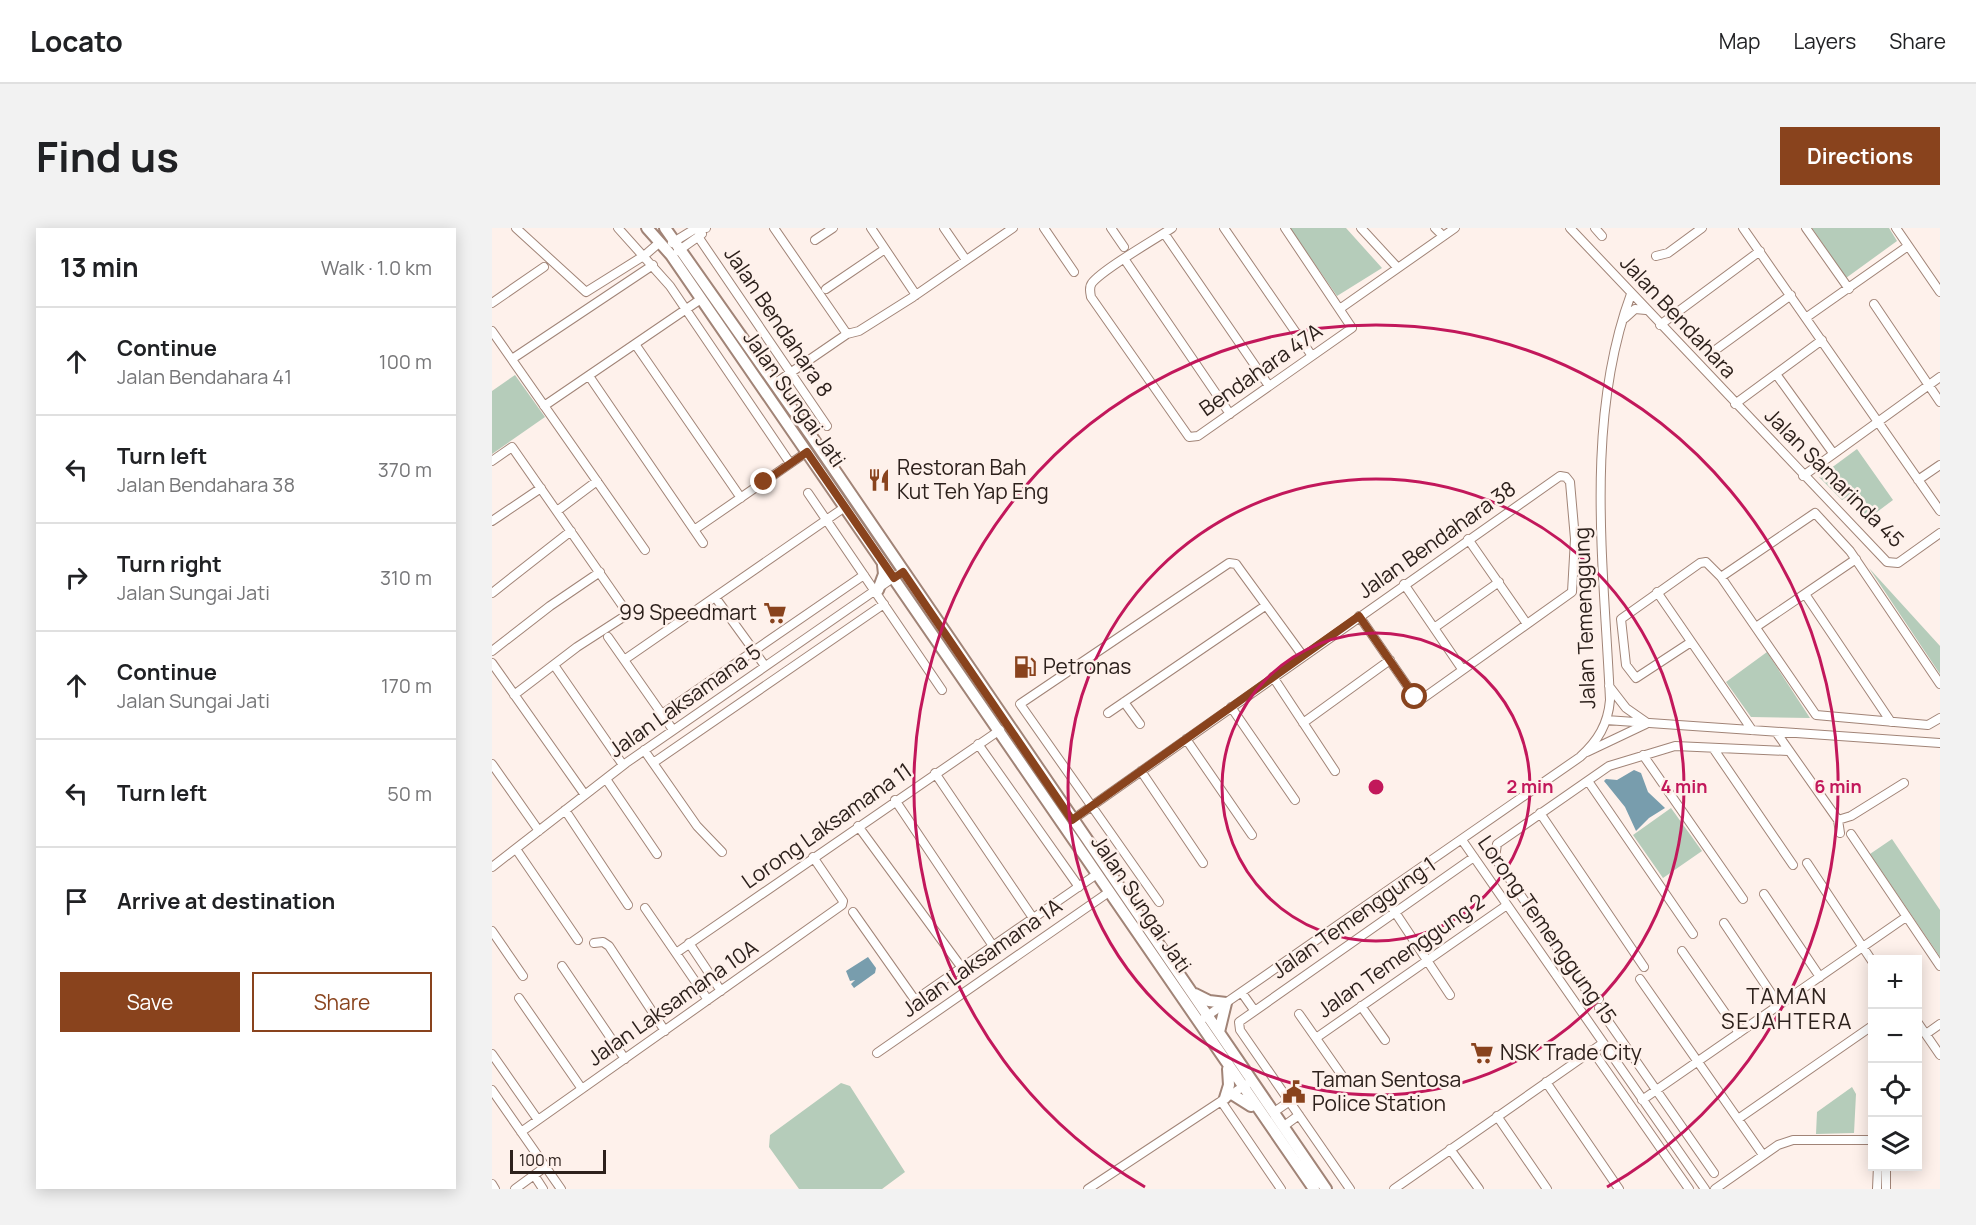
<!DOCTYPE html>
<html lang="en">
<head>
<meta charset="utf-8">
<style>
	:root { --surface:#fff; --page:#f2f2f2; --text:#202124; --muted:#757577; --line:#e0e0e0; --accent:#89431d }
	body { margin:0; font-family:Manrope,sans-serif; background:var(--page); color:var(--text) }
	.controls { position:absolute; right:18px; bottom:18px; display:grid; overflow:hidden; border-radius:0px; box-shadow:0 3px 15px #0003 }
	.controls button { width:54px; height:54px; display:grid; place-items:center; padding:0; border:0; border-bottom:2px solid var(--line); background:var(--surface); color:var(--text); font:30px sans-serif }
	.scale { position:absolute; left:18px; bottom:15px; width:96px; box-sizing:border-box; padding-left:6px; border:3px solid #2d211c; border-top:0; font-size:16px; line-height:21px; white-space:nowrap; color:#2d211c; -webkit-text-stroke:4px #fef1eb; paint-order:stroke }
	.stop { position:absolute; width:18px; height:18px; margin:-14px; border:4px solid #89431d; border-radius:50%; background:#fff }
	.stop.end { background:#89431d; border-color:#fff; box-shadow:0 2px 6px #0008 }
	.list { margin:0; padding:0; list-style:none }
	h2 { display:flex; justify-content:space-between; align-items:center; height:78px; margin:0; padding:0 24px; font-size:26px }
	h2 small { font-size:20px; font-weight:400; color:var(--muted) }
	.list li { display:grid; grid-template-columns:39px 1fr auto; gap:18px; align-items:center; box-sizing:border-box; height:108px; padding:0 24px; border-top:2px solid var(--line) }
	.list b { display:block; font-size:22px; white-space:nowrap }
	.list p { margin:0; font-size:20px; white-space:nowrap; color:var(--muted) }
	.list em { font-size:20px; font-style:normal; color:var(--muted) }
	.actions { display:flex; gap:12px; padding:18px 24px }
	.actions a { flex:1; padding:14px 0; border:2px solid var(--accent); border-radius:0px; text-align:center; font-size:21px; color:var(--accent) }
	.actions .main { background:var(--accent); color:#fff }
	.icon { flex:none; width:33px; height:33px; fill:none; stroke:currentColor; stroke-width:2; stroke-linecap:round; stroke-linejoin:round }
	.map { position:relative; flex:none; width:1448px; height:961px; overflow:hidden; border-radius:0px }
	header { display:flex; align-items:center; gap:36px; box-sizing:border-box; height:84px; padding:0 30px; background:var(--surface); border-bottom:2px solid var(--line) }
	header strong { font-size:28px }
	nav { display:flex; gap:33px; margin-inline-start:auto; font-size:21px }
	.intro { display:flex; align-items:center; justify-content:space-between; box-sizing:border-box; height:144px; padding:0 36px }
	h1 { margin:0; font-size:42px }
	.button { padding:15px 27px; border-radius:0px; background:var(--accent); color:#fff; font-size:21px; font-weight:700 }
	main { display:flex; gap:36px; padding:0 36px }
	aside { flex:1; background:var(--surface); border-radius:0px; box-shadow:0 3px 15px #0003 }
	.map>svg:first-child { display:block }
	.green { fill:#b5ccba }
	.water { fill:#789dad }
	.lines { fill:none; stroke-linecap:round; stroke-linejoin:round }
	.minor-casing { stroke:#a18477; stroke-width:10 }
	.major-casing { stroke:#a18477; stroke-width:14 }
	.minor { stroke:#fff; stroke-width:8 }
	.major { stroke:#fff; stroke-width:10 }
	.route { stroke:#89431d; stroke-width:8 }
	.ring { fill:none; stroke:#c2185b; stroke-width:3 }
	.labels { text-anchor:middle; stroke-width:5; stroke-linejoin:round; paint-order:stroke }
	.street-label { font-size:21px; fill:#2d211c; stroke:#fef1eb }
	.poi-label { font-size:21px; fill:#2d211c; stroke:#fef1eb; text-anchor:start }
	.neighbourhood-label { font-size:22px; letter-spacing:1.5px; fill:#2d211c; stroke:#fef1eb }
	.centre { fill:#c2185b; stroke:#fef1eb; stroke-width:3 }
	.ring-label { font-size:18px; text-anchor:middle; font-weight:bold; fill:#c2185b; stroke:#fef1eb; stroke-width:5; stroke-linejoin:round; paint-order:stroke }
</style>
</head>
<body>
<header>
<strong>Locato</strong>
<nav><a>Map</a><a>Layers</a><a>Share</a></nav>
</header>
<div class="intro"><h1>Find us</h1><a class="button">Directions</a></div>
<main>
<aside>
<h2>13 min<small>Walk · 1.0 km</small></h2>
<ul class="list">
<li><svg class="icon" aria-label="ahead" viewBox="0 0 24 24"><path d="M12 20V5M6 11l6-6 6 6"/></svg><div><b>Continue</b><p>Jalan Bendahara 41</p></div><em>100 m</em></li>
<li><svg class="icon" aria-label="left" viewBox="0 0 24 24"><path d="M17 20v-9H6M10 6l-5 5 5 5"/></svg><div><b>Turn left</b><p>Jalan Bendahara 38</p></div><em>370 m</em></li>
<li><svg class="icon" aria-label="right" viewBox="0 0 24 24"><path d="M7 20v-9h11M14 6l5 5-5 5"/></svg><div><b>Turn right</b><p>Jalan Sungai Jati</p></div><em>310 m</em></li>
<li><svg class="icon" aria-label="ahead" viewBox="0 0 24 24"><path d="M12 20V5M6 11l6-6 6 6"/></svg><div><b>Continue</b><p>Jalan Sungai Jati</p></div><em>170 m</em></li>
<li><svg class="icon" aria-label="left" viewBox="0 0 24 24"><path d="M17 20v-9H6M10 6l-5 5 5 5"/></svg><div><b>Turn left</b></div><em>50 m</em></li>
<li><svg class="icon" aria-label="arrive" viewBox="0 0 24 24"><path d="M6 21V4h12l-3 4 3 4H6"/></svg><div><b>Arrive at destination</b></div></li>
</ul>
<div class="actions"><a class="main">Save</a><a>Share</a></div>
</aside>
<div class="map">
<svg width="1448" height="961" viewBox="0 0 1448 961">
	<rect width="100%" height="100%" fill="#fef1eb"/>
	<path class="green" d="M798 0H854L890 40 845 68Z
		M1320 0H1397L1405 13 1354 50Z
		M23 147 53 189 0 226V163Z
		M1365 221 1401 272 1373 293 1367 287 1377 279 1365 262 1350 272 1327 249Z
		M1377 340 1448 418V446Z
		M1275 424 1318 490 1259 489 1234 454Z
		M1179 580 1210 623 1171 650 1141 607Z
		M1400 611 1448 682V729L1378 626Z
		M349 855 358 858 413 944 390 961H307L277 919 278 907Z
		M1360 859 1364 866 1362 905 1324 906 1325 884Z"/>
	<path class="water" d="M1142 542 1149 545 1156 564 1173 580 1157 590 1144 603 1133 579 1112 553 1114 551 1125 552Z
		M376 729 384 740 383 745 362 760 359 756 363 752 358 753 354 743Z"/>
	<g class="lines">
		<g class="minor-casing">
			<path id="minor" d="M24 0 94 64 153 27 168 14
				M126 0 178 58 298 235
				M282 0 355 106
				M379 0 424 67
				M452 0 474 32
				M552 0 582 44
				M619 0 632 19
				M680 0C662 12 611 41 600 55 597 59 598 64 599 69L697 209 706 208 860 100 793 0
				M732 0 820 128
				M869 0 905 39
				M943 0 951 8
				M1078 0 1395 334 1406 335 1448 305
				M1103 0 1110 8
				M1251 0 1448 283
				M1314 0 1357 61
				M1404 0 1448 64
				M672 5 777 158
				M207 10 335 198
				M323 12 341 0
				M180 15 201 2 214 0
				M186 23 210 6
				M1164 28 1176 25 1210 0
				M633 32 738 186
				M334 61 393 21
				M0 75 52 39
				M1382 76 1448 174
				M849 80 963 0
				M1315 89 1416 18
				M1133 90 1143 81 1154 82
				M1168 97 1268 23
				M0 103 153 322
				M143 116 249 270
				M1222 123 1299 67
				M20 131 161 37
				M1284 146 1341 225
				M97 148 211 315
				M282 156 355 106 367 103 421 69 521 0
				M1243 176 1330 112
				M52 178 209 71
				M0 233 20 219 134 383 133 388 85 419 22 467
				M1311 248 1448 149
				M1426 252 1448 237
				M316 265 450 462
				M65 283 105 253
				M0 293 49 260
				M202 302 315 224
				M976 311 1035 396
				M1229 349 1323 285 1358 323 1448 456
				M912 356 970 441
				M1165 364 1260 502
				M0 365 79 303
				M1313 366 1399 494
				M223 369 273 438
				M1264 399 1364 331
				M942 400 1007 354
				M116 409 181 502
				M1199 414 1144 450 1134 437 1129 391 1208 335 1214 334 1229 349 1324 487 1436 497 1448 490
				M0 423 58 378 108 344
				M132 432 353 279
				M0 435 93 567
				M62 437 131 537
				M781 449 843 543
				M1117 458 1134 480 1154 494
				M632 474 648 496
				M739 479 803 572
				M616 485 773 378
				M170 486 372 347
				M1114 492 1448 515
				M811 495 898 432
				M1284 504 1346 592 1359 588 1412 555
				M694 511 760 607
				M486 516 587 659
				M1221 520 1301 637
				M152 522 205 598 230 624
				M1095 524 1154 496
				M1151 527 1251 671
				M161 535 392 376
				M0 536 47 603
				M649 543 711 635
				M443 545 541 690
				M114 551 165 626
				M1096 553 1201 706
				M403 572 501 718
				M73 582 136 677
				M1048 585 1152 739
				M580 592 1068 248 1074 249 1078 254 1083 311 1080 364 930 471 923 469 867 388
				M1346 592 1348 605
				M366 598 470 740
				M1359 606 1448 738
				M970 612 1213 961
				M24 621 86 712
				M1315 635 1380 733
				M0 639 134 535 411 343
				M891 666 958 767
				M1272 666 1328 749
				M667 674 528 476 737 335 744 336 749 343 811 428
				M153 680 216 772
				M361 684 423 772 605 646
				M1232 695 1287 777
				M0 703 31 748
				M102 715 111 714 117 718 173 803
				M197 715 229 763
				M1190 723 1247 805
				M184 725 508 502
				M70 738 133 831
				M1148 751 1271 927
				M750 765 762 782
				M27 770 90 861
				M1107 771 1099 769 1003 630 1005 616 1117 538 1183 518 1296 523
				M869 778 893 812
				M1107 780 1222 945
				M807 786 851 849
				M712 790 1088 529C1106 513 1116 496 1118 472 1112 338 1092 194 1139 66
				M1426 795 1448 827
				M1434 806 1448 796
				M824 810 1015 677
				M1100 822 1197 961
				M385 825 617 664
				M0 826 46 892
				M1054 854 1127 961
				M0 862 69 961
				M1150 872 1414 689
				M729 873 789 961
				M782 884 798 873
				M1005 888 1055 961
				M1246 891 1380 798
				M792 898 807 887
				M29 904 350 677 351 673 321 629
				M958 921 987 961
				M42 947 51 961
				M0 956 3 961
				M23 961 53 939
				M596 961 755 856
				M858 961 748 802 747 794 982 629
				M902 961 1111 815
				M1223 961 1286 917 1301 912H1380
				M1385 961 1386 938
				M1394 961V938"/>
		</g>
		<g class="major-casing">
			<path id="major" d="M155 0 179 27 822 961
				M173 0 320 209 834 961
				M386 362 392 346 391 337
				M703 766 717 773 734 775 727 804
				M740 866 759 878
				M733 870 737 857 736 841"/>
		</g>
		<use href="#minor" class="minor"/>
		<use href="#major" class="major"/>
	</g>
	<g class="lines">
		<path class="route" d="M272 254 315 224 402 350 411 344 580 592 867 388 923 469"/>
	</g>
	<g class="ring">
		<circle cx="884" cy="559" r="154"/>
		<circle cx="884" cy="559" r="308"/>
		<path d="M653 959A462 462 0 1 1 1115 959"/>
	</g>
	<defs>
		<g id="restaurant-bare" transform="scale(1.8)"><path d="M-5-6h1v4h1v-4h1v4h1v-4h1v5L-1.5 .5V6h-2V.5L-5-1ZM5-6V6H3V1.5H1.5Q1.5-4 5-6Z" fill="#89431d" stroke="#fef1eb" stroke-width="2.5" paint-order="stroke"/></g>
		<g id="supermarket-bare" transform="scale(1.8)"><path d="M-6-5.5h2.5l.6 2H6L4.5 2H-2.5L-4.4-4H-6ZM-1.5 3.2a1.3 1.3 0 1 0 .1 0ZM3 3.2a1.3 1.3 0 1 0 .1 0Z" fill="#89431d" stroke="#fef1eb" stroke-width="2.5" paint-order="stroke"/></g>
		<g id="fuel-bare" transform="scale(1.8)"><path d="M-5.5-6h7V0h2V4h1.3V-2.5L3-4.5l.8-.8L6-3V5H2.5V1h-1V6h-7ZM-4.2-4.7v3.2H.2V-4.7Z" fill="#89431d" stroke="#fef1eb" stroke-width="2.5" paint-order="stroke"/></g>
		<g id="civic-bare" transform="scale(1.8)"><path d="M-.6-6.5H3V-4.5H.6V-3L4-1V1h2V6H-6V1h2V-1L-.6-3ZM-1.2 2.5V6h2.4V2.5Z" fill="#89431d" stroke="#fef1eb" stroke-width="2.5" paint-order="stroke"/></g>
	</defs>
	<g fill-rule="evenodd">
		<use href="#restaurant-bare" x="387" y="252"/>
		<use href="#supermarket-bare" x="283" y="385"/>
		<use href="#fuel-bare" x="533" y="439"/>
		<use href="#supermarket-bare" x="990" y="825"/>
		<use href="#civic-bare" x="802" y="864"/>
	</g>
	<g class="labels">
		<g class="street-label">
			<text transform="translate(1186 89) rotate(47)" y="7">Jalan Bendahara</text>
			<text transform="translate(286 94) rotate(56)" y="7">Jalan Bendahara 8</text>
			<text transform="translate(769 142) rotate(-35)" y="7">Bendahara 47A</text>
			<text transform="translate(302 171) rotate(55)" y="7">Jalan Sungai Jati</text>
			<text transform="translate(1342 250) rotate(45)" y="7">Jalan Samarinda 45</text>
			<text transform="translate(945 312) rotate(-35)" y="7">Jalan Bendahara 38</text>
			<text transform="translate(1093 390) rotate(-92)" y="7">Jalan Temenggung</text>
			<text transform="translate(193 473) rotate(-35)" y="7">Jalan Laksamana 5</text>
			<text transform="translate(335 598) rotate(-35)" y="7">Lorong Laksamana 11</text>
			<text transform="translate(649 676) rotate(56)" y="7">Jalan Sungai Jati</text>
			<text transform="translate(862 690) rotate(-35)" y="7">Jalan Temenggung 1</text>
			<text transform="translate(1055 702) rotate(55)" y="7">Lorong Temenggung 15</text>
			<text transform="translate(909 728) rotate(-35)" y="7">Jalan Temenggung 2</text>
			<text transform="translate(490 730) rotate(-35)" y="7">Jalan Laksamana 1A</text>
			<text transform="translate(181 775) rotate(-35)" y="7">Jalan Laksamana 10A</text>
		</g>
		<g class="poi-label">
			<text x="405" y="247">Restoran Bah<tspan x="405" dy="24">Kut Teh Yap Eng</tspan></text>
			<text x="265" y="392" text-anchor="end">99 Speedmart</text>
			<text x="551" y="446">Petronas</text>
			<text x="1008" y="832">NSK Trade City</text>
			<text x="820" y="859">Taman Sentosa<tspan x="820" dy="24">Police Station</tspan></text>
		</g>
		<g class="neighbourhood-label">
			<text x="1295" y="776">TAMAN<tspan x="1295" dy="25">SEJAHTERA</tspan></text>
		</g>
	</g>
	<circle cx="884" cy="559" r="9" class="centre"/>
	<g class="ring-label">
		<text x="1038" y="565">2 min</text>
		<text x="1192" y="565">4 min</text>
		<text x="1346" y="565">6 min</text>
	</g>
</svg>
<div class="controls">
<button>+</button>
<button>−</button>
<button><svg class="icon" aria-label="locate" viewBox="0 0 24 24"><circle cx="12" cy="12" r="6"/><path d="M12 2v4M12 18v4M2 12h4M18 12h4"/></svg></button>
<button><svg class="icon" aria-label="layers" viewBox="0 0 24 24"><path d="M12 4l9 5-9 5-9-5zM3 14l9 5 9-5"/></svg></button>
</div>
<div class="scale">100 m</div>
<div class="stop" style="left:923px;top:469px"></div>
<div class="stop end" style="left:272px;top:254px"></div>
</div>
</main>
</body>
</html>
